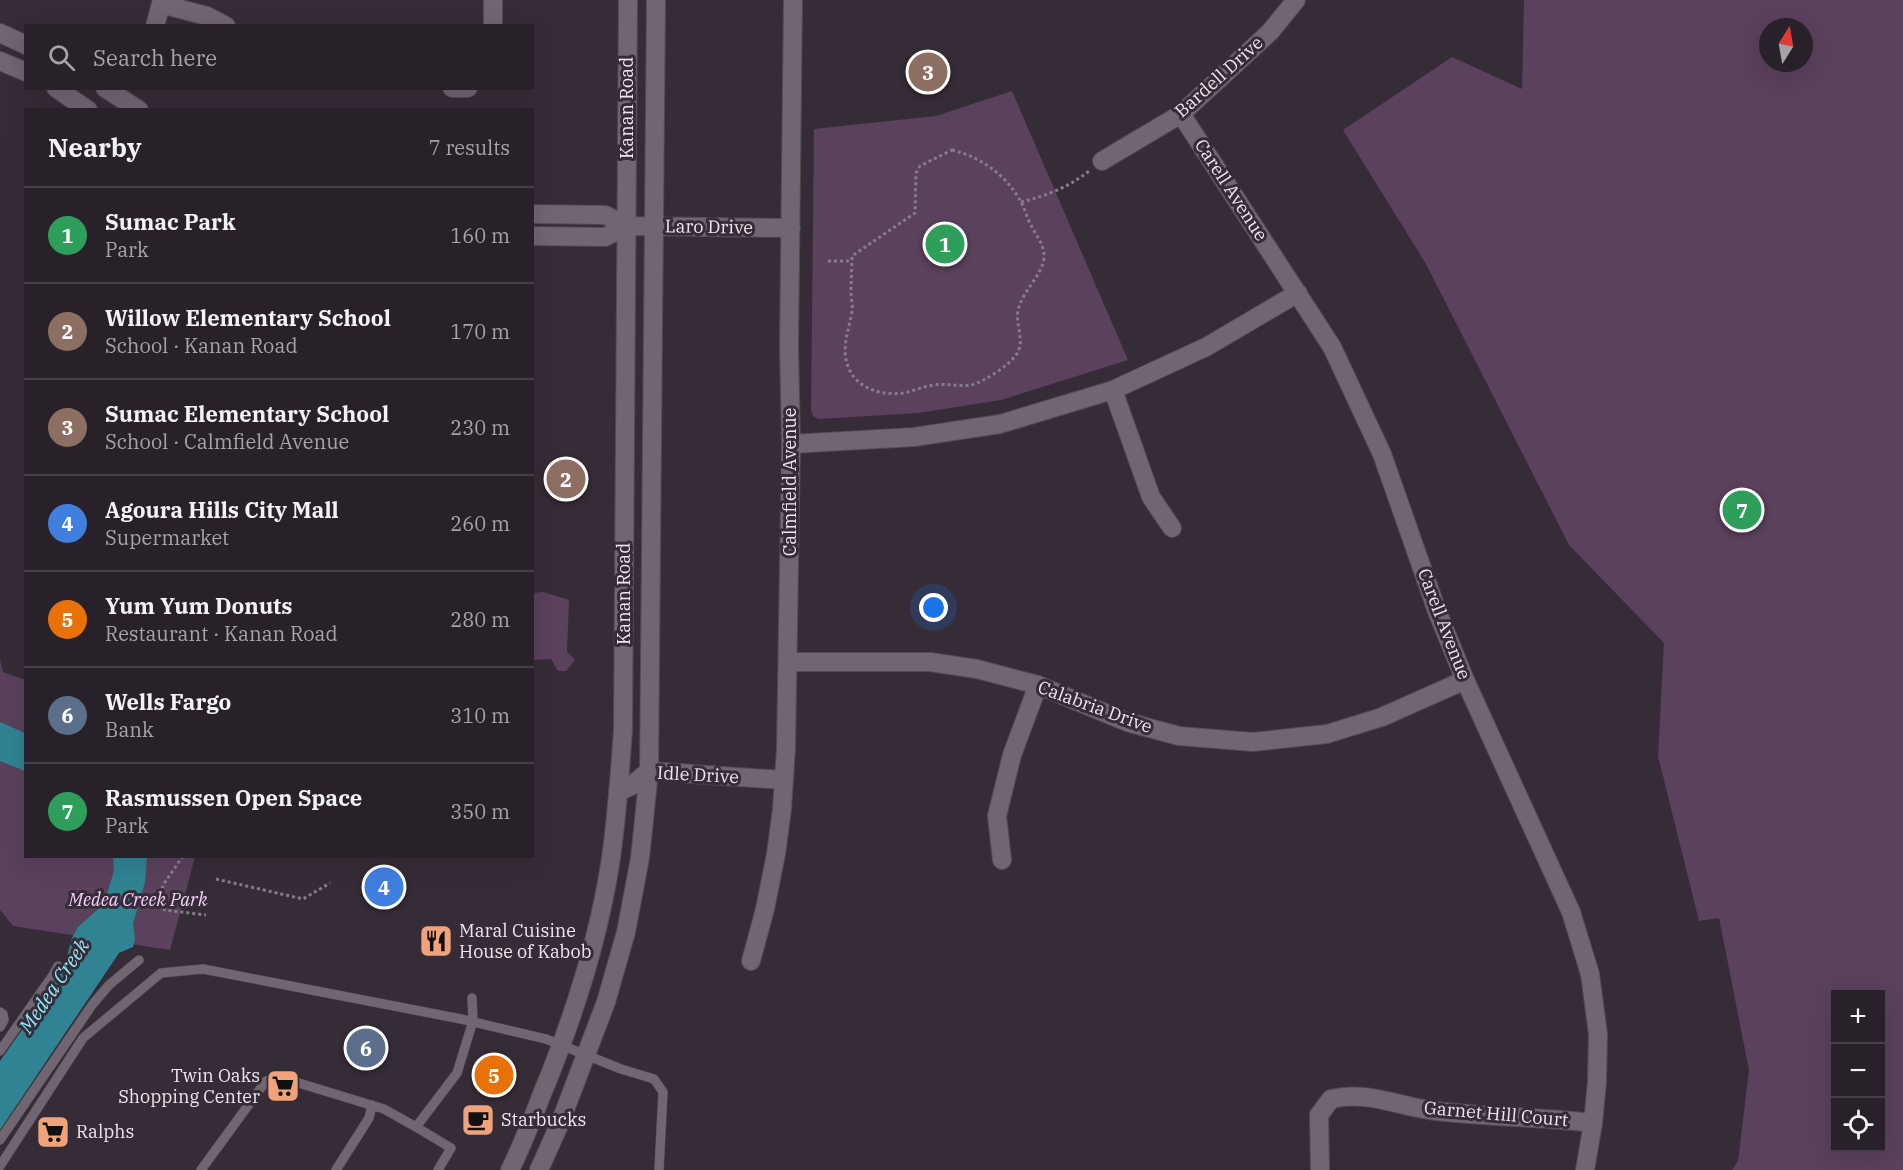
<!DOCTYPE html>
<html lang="en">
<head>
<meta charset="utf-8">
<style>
	:root { --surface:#282129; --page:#302931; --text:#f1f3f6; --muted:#a5a3a8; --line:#443e46; --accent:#1a73e8 }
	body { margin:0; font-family:"IBM Plex Serif",serif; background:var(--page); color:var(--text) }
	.controls { position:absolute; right:18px; bottom:18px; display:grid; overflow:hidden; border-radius:0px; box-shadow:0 6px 24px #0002 }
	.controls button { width:54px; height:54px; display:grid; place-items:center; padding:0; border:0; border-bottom:2px solid var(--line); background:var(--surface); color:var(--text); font:30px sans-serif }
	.compass { position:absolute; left:1759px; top:18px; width:54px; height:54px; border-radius:50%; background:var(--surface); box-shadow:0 6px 24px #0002; rotate:11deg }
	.you { position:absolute; left:934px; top:608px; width:21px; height:21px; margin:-15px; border:4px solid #fff; border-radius:50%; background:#1a73e8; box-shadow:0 0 0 9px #1a73e833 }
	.badge { display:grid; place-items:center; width:39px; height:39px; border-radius:50%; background:var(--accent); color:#fff; font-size:20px; font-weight:700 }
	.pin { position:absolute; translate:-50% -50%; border:3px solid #fff; box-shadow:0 2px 6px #0006 }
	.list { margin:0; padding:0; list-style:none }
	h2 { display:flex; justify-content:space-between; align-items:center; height:78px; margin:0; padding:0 24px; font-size:26px }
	h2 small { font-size:20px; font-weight:400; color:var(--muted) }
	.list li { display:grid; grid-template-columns:39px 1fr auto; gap:18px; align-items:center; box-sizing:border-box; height:96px; padding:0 24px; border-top:2px solid var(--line) }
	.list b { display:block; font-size:22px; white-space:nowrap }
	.list p { margin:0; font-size:20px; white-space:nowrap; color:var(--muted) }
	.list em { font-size:20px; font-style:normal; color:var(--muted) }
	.icon { flex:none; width:33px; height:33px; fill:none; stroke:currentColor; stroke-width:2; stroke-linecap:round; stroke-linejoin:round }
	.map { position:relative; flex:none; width:1903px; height:1170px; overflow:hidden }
	.search { position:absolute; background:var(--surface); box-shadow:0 6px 24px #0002; left:24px; top:24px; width:510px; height:66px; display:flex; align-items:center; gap:15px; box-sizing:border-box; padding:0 21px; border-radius:0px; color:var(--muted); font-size:22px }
	.panel { position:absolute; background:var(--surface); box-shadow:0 6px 24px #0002; left:24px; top:108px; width:510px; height:750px; border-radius:0px }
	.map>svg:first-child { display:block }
	.green { fill:#5a415c; fill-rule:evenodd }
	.water { fill:#308393 }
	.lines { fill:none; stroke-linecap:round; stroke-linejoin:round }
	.service-casing { stroke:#534a54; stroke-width:10 }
	.minor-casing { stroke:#534a54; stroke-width:20 }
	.secondary-casing { stroke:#534a54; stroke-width:20 }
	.path { stroke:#867d87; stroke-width:3; stroke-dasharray:3 3; stroke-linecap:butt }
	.service { stroke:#706571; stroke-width:9 }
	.minor { stroke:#706571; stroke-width:18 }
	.secondary { stroke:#706571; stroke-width:18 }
	.labels { text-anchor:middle; stroke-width:6; stroke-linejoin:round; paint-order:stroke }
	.street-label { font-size:18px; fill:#ebe5ec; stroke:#362c37 }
	.park-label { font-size:18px; font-style:italic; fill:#f5d1f9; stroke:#362c37 }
	.poi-label { font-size:18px; fill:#ebe5ec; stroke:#362c37; text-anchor:start }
	.water-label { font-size:20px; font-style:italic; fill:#8fe9fc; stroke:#362c37 }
</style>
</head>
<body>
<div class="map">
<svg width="1903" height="1170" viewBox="0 0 1903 1170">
	<rect width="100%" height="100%" fill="#362c37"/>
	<path class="green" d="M1524 0H1903V1170H1732L1738 1161 1749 1070 1719 918 1699 921 1658 756 1664 643 1569 545 1426 264 1343 130 1452 57 1522 89ZM1768 27H1804V63H1768ZM1836 994H1880V1148H1836Z
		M1012 91 1128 360 1001 400 919 413 819 419 813 416 811 410 814 129 936 116Z
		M543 592 569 600 567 652 575 660 566 671H558L551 659 533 660V593Z
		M0 660 3 672 25 680 26 856 195 857 170 950 13 926 0 910Z"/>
	<path class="water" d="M0 722 25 733V771L0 761Z
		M113 857H147L145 882 133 924 135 939 133 947 119 953 0 1130V1061L50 990 65 964 72 938 78 927 104 904 114 871Z"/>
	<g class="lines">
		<g class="service-casing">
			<path id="service" d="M0 1012 3 1014 4 1020 0 1027
				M0 1051 53 975 58 966
				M416 1127 451 1148 438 1170
				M0 1140 92 1005 109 985 139 960
				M0 1166 83 1038 161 973 203 969 461 1019 546 1039 621 1069 654 1079 663 1092 659 1170
				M201 1170 266 1081 279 1077 384 1109 416 1127 457 1073 473 1021 472 998
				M336 1170 369 1118 372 1105"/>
		</g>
		<g class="minor-casing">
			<path id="minor" d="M493 0V26
				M161 4 207 16 226 26
				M155 26 162 0
				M0 33 26 45
				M0 61 26 72
				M56 88 88 110
				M105 88 139 110
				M452 88H468
				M1181 114 1332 347 1382 454 1437 611 1465 680 1571 912 1590 974 1598 1034 1597 1082 1593 1123 1585 1170
				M1102 161 1181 114 1270 32 1296 0
				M532 214 605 215 627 226 791 228
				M532 236 605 237 627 226
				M1113 390 1151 497 1172 528
				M791 444 914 437 1000 424 1113 390 1206 347 1298 293
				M788 662H930L977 669 1038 685 1127 722 1179 736 1253 742 1327 734 1382 717 1465 680
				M618 792 631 786 649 771 784 780
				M1002 860 997 816 1012 755 1038 685
				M751 961 765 909 776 854 782 809 786 748 791 444 789 346 793 0
				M1320 1170 1319 1115 1331 1099C1367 1090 1400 1107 1436 1111 1488 1117 1541 1117 1593 1123"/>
		</g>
		<g class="secondary-casing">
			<path id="secondary" d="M510 1170C522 1146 532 1120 542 1094 573 1019 599 939 611 858 617 816 620 773 623 730L628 0
				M539 1170 560 1123 606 1002 626 932 640 858 649 771 656 0"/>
		</g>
		<path class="path" d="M952 150C981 157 1008 176 1022 204 1025 210 1027 218 1031 225 1036 236 1045 245 1044 258 1042 276 1023 290 1018 310 1015 325 1026 342 1016 355 1008 366 984 382 971 385 959 387 946 383 934 385 924 386 914 391 903 393 883 396 858 389 849 369 840 348 849 331 852 311 853 305 851 298 851 292 851 280 852 268 852 256L915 213 916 173 920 166Z
			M1021 202C1046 196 1069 187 1089 171
			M828 261H852
			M183 856 163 885 160 905 165 910 206 915
			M216 879 303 899 330 883"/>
		<use href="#service" class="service"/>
		<use href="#minor" class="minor"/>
		<use href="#secondary" class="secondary"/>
	</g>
	<defs>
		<g id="restaurant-square" transform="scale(1.725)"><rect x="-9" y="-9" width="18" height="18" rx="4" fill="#f0a27a" stroke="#362c37"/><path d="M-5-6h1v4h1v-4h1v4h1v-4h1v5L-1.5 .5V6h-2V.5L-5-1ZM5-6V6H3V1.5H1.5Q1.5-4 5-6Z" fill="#111"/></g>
		<g id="supermarket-square" transform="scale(1.725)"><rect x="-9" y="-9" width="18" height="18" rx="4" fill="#f0a27a" stroke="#362c37"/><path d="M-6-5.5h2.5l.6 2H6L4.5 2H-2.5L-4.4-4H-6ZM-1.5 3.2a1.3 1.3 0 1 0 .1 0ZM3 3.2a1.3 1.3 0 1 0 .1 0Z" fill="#111"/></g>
		<g id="cafe-square" transform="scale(1.725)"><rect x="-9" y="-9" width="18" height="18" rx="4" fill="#f0a27a" stroke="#362c37"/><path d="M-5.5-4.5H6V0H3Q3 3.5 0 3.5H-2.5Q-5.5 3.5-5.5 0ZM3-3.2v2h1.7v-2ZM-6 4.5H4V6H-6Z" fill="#111"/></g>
	</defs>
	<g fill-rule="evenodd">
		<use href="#restaurant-square" x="436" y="941"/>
		<use href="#supermarket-square" x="283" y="1086"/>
		<use href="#cafe-square" x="478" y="1120"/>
		<use href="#supermarket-square" x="53" y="1132"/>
	</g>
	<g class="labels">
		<g class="street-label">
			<text transform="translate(1219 77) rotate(-42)" y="6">Bardell Drive</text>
			<text transform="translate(627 108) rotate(-90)" y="6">Kanan Road</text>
			<text transform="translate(1231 190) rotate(57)" y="6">Carell Avenue</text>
			<text transform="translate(709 227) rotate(1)" y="6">Laro Drive</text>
			<text transform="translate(790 482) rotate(-90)" y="6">Calmfield Avenue</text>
			<text transform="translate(624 594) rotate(-90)" y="6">Kanan Road</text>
			<text transform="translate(1444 624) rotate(69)" y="6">Carell Avenue</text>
			<text transform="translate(1095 707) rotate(20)" y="6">Calabria Drive</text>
			<text transform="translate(698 775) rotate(3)" y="6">Idle Drive</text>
			<text transform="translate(1496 1114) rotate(5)" y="6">Garnet Hill Court</text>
		</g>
		<g class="park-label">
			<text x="138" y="906">Medea Creek Park</text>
		</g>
		<g class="poi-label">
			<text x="459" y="937">Maral Cuisine<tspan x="459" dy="21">House of Kabob</tspan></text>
			<text x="260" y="1082" text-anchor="end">Twin Oaks<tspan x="260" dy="21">Shopping Center</tspan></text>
			<text x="501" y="1126">Starbucks</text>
			<text x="76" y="1138">Ralphs</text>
		</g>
		<g class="water-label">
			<text transform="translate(54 986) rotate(-56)" y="7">Medea Creek</text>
		</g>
	</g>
</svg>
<div class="controls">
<button>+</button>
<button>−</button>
<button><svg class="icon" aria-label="locate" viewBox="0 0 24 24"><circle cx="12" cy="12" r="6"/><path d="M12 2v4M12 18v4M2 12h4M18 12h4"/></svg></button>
</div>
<svg class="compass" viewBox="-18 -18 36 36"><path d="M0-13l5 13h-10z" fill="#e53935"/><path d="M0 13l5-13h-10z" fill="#a5a3a8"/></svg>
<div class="you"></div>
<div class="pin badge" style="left:945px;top:244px;background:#2e9e5b">1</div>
<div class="pin badge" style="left:566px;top:479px;background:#8d6e63">2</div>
<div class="pin badge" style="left:928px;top:72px;background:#8d6e63">3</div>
<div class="pin badge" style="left:384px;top:887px;background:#3f7fe0">4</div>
<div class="pin badge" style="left:494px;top:1075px;background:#e8710a">5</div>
<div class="pin badge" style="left:366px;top:1048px;background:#5c6f8a">6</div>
<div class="pin badge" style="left:1742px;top:510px;background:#2e9e5b">7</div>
<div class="search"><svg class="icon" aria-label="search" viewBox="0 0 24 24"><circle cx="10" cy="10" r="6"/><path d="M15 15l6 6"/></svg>Search here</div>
<section class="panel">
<h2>Nearby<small>7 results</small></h2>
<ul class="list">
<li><span class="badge" style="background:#2e9e5b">1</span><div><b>Sumac Park</b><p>Park</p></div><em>160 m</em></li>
<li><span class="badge" style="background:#8d6e63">2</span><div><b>Willow Elementary School</b><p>School · Kanan Road</p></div><em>170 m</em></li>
<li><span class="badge" style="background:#8d6e63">3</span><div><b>Sumac Elementary School</b><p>School · Calmfield Avenue</p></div><em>230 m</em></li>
<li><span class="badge" style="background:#3f7fe0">4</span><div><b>Agoura Hills City Mall</b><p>Supermarket</p></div><em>260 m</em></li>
<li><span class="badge" style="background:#e8710a">5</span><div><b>Yum Yum Donuts</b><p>Restaurant · Kanan Road</p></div><em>280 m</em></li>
<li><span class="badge" style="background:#5c6f8a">6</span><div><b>Wells Fargo</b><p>Bank</p></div><em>310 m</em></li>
<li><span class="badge" style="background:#2e9e5b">7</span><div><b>Rasmussen Open Space</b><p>Park</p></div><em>350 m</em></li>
</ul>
</section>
</div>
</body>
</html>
